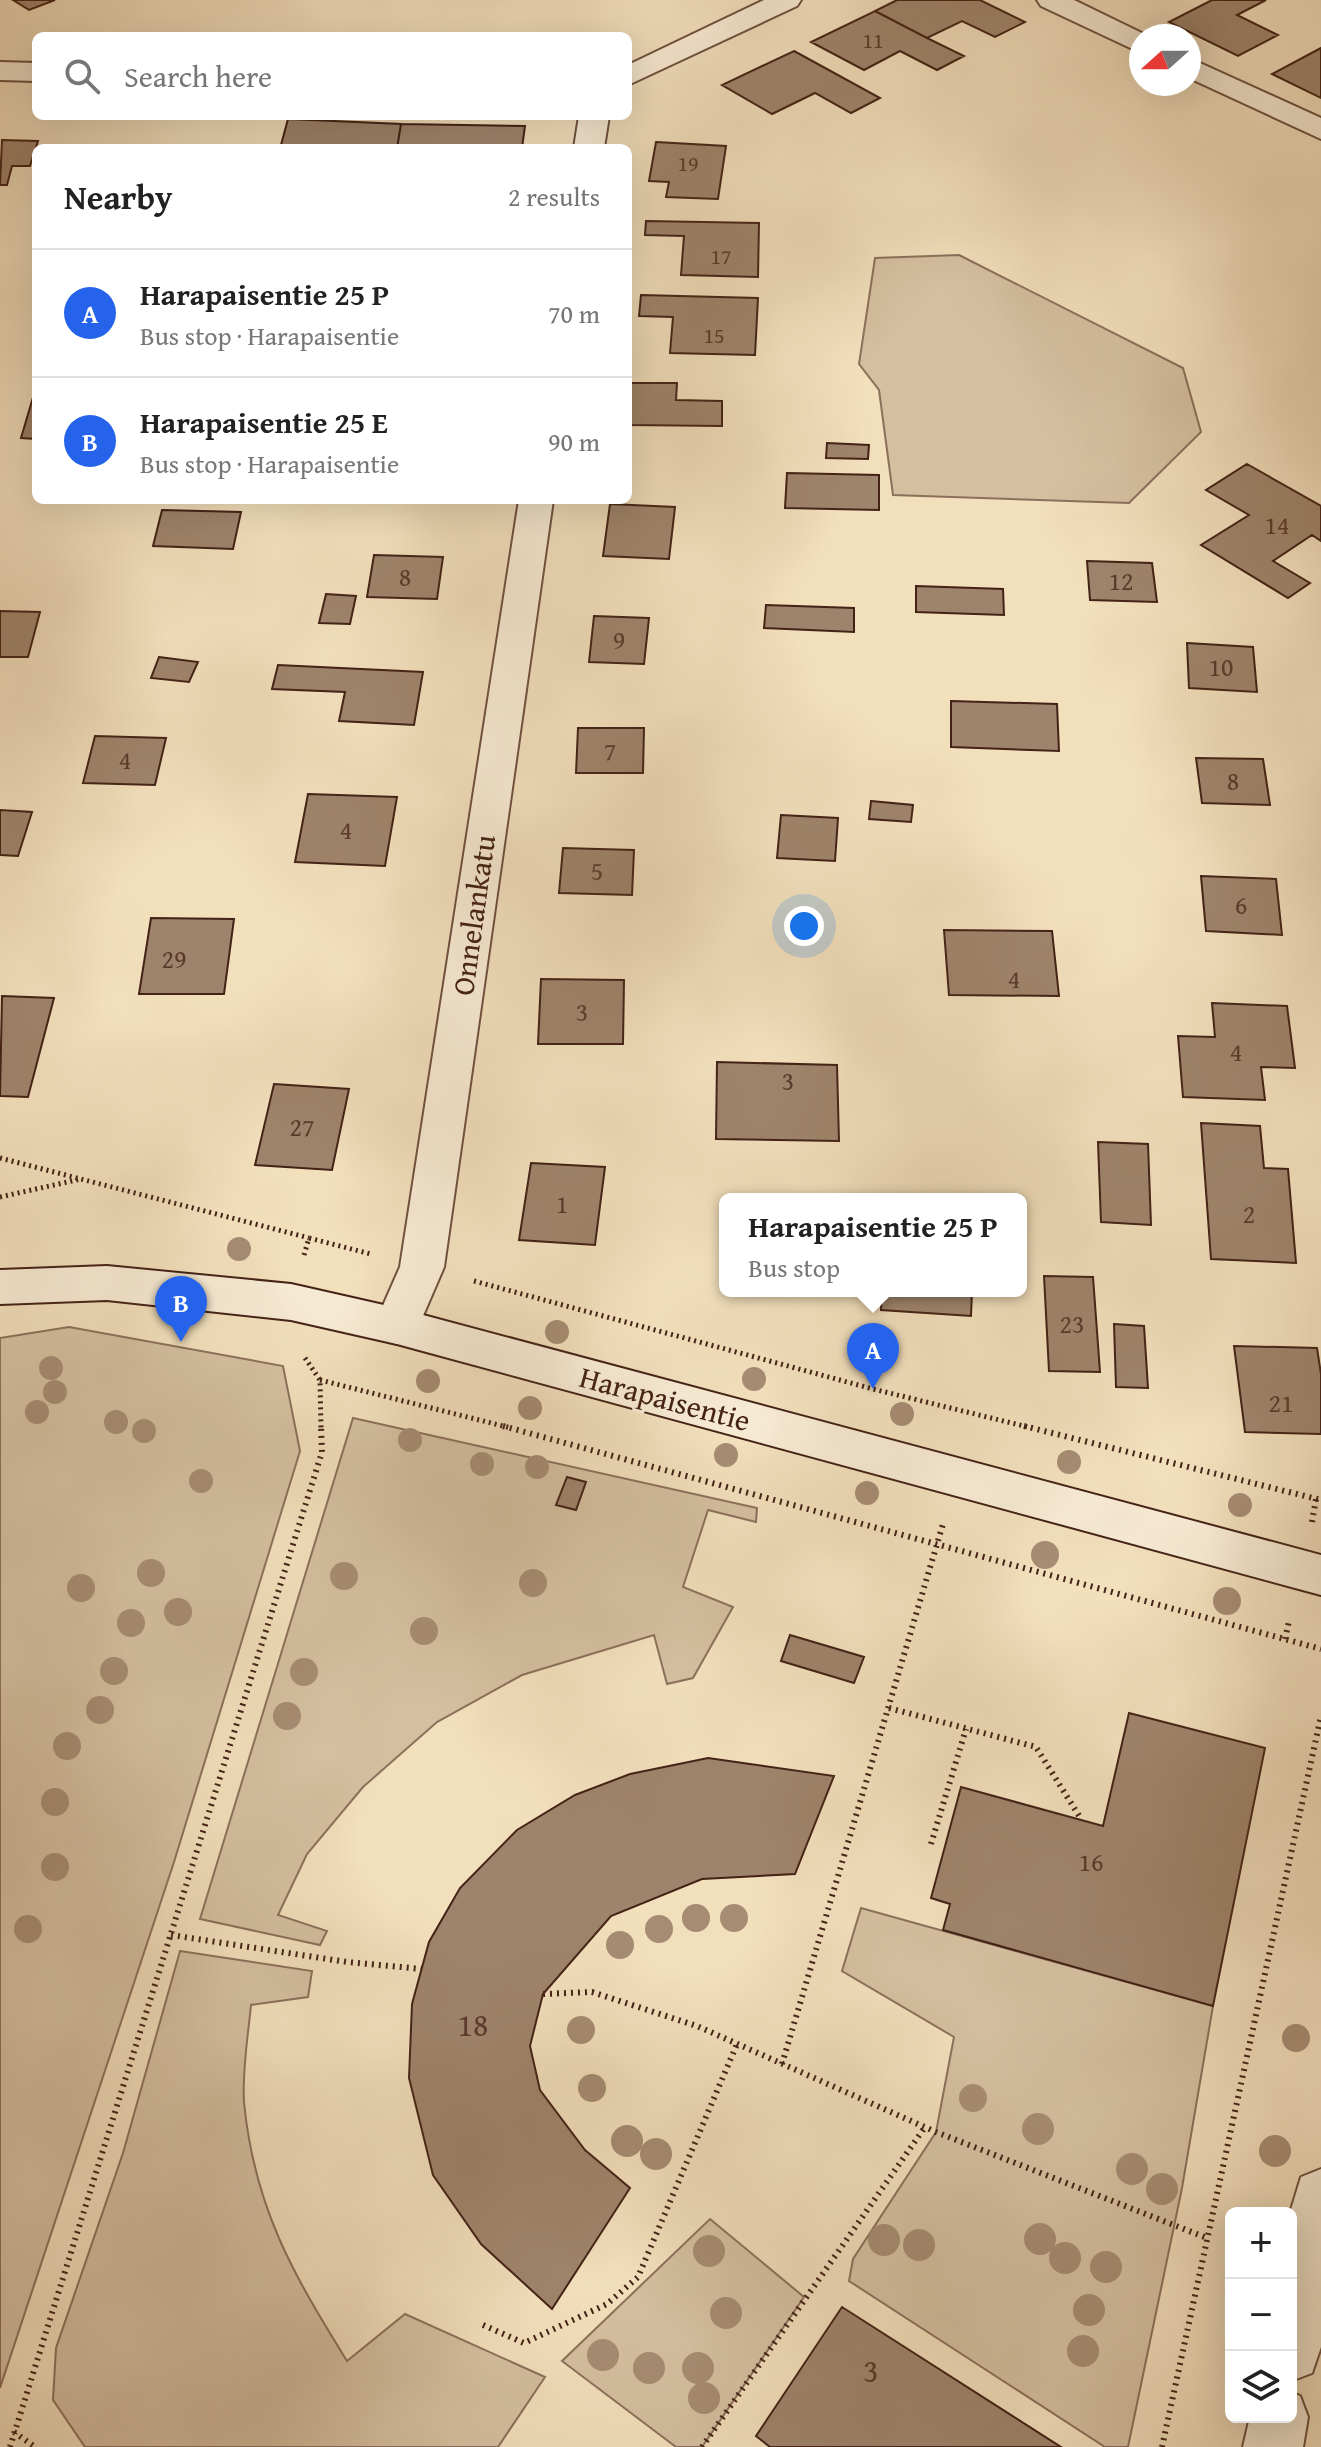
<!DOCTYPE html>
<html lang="en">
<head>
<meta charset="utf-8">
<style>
	:root { --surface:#fff; --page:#f2f2f2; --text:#222; --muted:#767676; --line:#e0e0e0; --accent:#2563eb }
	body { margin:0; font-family:"Gentium Book Plus",serif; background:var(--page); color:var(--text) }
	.controls { position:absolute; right:24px; bottom:24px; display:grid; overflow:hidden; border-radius:12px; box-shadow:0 8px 32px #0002 }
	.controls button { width:72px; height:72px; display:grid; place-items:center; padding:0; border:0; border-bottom:2px solid var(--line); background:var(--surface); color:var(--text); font:40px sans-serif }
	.compass { position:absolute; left:1129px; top:24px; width:72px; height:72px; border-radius:50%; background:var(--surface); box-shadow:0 8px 32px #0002; rotate:249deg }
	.you { position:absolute; left:804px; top:926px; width:28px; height:28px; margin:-20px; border:6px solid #fff; border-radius:50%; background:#1a73e8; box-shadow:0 0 0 12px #1a73e833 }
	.badge { display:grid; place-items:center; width:52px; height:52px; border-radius:50%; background:var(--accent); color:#fff; font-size:26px; font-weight:700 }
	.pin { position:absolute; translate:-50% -66px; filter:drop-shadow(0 2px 4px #0008) }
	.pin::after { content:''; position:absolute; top:42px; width:28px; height:24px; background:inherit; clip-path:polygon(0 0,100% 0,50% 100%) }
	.popup { position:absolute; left:719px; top:1193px; width:308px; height:104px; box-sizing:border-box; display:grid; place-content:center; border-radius:12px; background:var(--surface); filter:drop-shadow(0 2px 6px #0005); font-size:26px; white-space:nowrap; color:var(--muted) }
	.popup b { font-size:30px; color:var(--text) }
	.popup::after { content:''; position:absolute; left:50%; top:100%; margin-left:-16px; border:16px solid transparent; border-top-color:var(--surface) }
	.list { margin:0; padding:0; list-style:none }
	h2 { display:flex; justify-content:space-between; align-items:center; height:104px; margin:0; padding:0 32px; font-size:34px }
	h2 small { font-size:26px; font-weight:400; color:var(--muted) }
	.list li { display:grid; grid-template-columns:52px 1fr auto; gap:24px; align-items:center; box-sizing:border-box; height:128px; padding:0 32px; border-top:2px solid var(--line) }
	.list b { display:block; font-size:30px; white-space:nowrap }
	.list p { margin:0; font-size:26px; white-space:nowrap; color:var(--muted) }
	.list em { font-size:26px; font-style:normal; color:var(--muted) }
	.icon { flex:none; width:44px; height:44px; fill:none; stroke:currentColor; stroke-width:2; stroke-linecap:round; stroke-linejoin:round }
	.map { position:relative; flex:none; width:1321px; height:2447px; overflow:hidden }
	.search { position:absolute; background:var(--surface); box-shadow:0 8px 32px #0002; left:32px; top:32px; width:600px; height:88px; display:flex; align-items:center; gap:20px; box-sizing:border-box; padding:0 28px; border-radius:12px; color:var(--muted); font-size:30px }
	.panel { position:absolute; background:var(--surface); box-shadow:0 8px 32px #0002; left:32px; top:144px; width:600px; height:360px; border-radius:12px }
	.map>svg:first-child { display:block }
	.green { fill:#d4bfa0; stroke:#8c705b; stroke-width:2 }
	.building { fill:#9e846c; stroke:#442216; stroke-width:2 }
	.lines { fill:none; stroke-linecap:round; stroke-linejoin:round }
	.minor-casing { stroke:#705140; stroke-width:4 }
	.secondary-casing { stroke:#442216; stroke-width:4 }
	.path-far1 { stroke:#442216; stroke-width:5; stroke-dasharray:2 4; stroke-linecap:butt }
	.path { stroke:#442216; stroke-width:6; stroke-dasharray:2 5; stroke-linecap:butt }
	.minor { fill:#f7ead3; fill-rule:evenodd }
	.secondary { fill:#f7ead3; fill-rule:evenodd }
	.tree { fill:#a68c73 }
	.labels { text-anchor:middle; stroke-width:6; stroke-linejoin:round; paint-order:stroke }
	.far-number-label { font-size:22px; fill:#5a3a2c }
	.number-label { font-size:26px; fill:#5a3a2c }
	.street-label { font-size:30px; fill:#442216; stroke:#f7ead3 }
	.near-number-label { font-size:32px; fill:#5a3a2c }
</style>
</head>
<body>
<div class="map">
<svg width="1321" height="2447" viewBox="0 0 1321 2447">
	<rect width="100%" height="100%" fill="#f2dfbc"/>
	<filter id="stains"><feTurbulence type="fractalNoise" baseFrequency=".0025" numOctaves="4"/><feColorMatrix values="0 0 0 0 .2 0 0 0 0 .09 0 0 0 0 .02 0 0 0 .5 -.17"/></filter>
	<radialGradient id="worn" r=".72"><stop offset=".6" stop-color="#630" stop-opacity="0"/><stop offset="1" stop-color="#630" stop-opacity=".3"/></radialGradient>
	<path class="green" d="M959 255 1183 368 1201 432 1129 503 893 495 879 390 859 364 875 258Z
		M69 1327 283 1366 300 1451 174 1862 0 2388V1338Z
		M353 1418 757 1508 756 1522 708 1510 683 1587 733 1607 693 1678 667 1684 654 1635 522 1675 437 1722 363 1787 307 1854 278 1915 327 1931 320 1945 200 1919Z
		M861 1908 1213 2006 1182 2188 1128 2447H1105L849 2281 853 2259 936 2132 954 2037 842 1971Z
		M180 1951 312 1971 308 1997 251 2005C248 2036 242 2071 244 2102 254 2207 293 2274 347 2361L405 2314 545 2377 498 2447H85L53 2400 56 2348 123 2153Z
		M710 2219 804 2297 702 2447H676L562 2361Z"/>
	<path class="building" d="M13 0H55L29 10Z
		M897 0H980L1025 22 995 37 962 21 927 38 875 11Z
		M1212 0H1266L1237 15 1278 35 1238 56 1169 22Z
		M875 11 927 38 964 56 937 70 900 51 864 70 811 42Z
		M1321 48V98L1272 74Z
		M794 51 880 98 851 113 815 93 772 114 722 85Z
		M288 119 401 124 397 148H298L281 145Z
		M401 124 525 126 522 148H397Z
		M2 140 38 141 30 166H12L7 185H0Z
		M656 142 726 146 718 199 666 197 669 182 649 181Z
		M646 221 759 223 758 277 681 275 684 236 645 235Z
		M641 295 758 298 755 355 670 353 673 317 639 316Z
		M628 383H677L676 400 722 401V426L628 425Z
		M34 394H36V439L21 438Z
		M827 443 869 445 868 459 826 458Z
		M1247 464 1321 506V541L1312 535 1273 561 1310 583 1288 598 1201 545 1249 515 1206 490Z
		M787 473 879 475V510L785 508Z
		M610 504 675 507 669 559 603 556Z
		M162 510 241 512 233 549 153 546Z
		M374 555 443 557 437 599 367 597Z
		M1087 561 1152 563 1157 602 1090 600Z
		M916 586 1003 589 1004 615 916 612Z
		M326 594 356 596 350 624 319 623Z
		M766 605 854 608V632L764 628Z
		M0 611 40 612 28 657H0Z
		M594 616 649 618 644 664 589 662Z
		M1187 643 1253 647 1257 692 1189 688Z
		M159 657 198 662 189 682 151 678Z
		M278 665 423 672 414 725 339 721 345 692 272 689Z
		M951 701 1057 704 1059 751 951 747Z
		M578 728H644L643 773H576Z
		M95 736 166 738 155 785 83 783Z
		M1196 758 1263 759 1270 805 1202 803Z
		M308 794 397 797 385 866 295 862Z
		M871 801 913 805 911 822 869 819Z
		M0 810 32 812 18 856 0 855Z
		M781 815 838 818 835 861 777 858Z
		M563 848 634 850 632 895 559 893Z
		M1201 876 1276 879 1282 935 1206 931Z
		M151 918 234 919 224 994H139Z
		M944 930 1052 931 1059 996 949 995Z
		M541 979 624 980 623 1044H538Z
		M2 996 54 998 28 1097 0 1096Z
		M1212 1003 1287 1006 1295 1068 1261 1067 1265 1100 1183 1097 1178 1036 1215 1037Z
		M717 1062 837 1065 839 1141 716 1139Z
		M274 1084 349 1089 332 1170 255 1165Z
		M1201 1123 1260 1126 1264 1168 1288 1169 1296 1263 1211 1259Z
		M1098 1142 1148 1144 1151 1225 1101 1222Z
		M531 1163 605 1167 595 1245 519 1240Z
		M1044 1276 1093 1277 1100 1372 1049 1371Z
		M882 1291H972L971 1316 881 1310Z
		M1114 1324 1144 1326 1148 1388 1116 1387Z
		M1234 1346 1317 1348 1321 1374V1434L1245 1432Z
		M567 1477 586 1482 576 1510 556 1505Z
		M790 1635 864 1657 854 1683 781 1661Z
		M1129 1713 1265 1748 1213 2006 943 1930 950 1904 931 1898 961 1787 1103 1826Z
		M708 1758 834 1776 795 1874 702 1879 611 1916 543 1994 530 2046 540 2090 585 2150 630 2188 552 2309 481 2244 433 2175 409 2078 412 2004 429 1942 460 1888 517 1830 575 1795 630 1774Z
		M842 2307 1061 2447H770L756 2436Z"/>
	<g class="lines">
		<g class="minor-casing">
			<path id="minor" d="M764 0H801L797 6 628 85V65Z
				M1037 0H1074L1148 36H1141V53L1041 6Z
				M1189 58 1321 118V139L1189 78Z
				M0 62 36 63V81L0 80Z
				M579 116H609L604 148H574Z
				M519 500H553L444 1267 413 1339 397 1344 381 1339 374 1326 400 1267Z
				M1321 2169V2347L1312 2373 1291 2381 1290 2213 1301 2177Z
				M1291 2392 1300 2396 1308 2417 1303 2447H1243L1250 2417H1291Z"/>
		</g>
		<g class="secondary-casing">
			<path id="secondary" d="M107 1266 291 1284 397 1308 1321 1555V1595L397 1344 291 1320 107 1300 0 1304V1270Z"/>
		</g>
		<path class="path-far1" d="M0 1158 309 1238
			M0 1197 81 1179
			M304 1255 309 1238 371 1254
			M474 1281 873 1389 1032 1428
			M305 1358 320 1380 321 1428
			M320 1380 511 1428"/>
		<path class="path" d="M503 1426 1321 1649
			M1024 1426 1321 1500
			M1312 1522 1316 1499
			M1285 1639 1289 1621
			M889 1708 1036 1747 1081 1819
			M931 1844 966 1729
			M171 1935 347 1962 422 1969
			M543 1994 592 1992 697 2026 936 2132 1207 2238
			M782 2064 943 1524
			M483 2325 524 2343 607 2304 638 2277 737 2044
			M14 2432 35 2447
			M10 2447 322 1452 321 1426
			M702 2447 925 2127
			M1162 2447 1321 1716"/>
		<use href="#minor" class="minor"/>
		<use href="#secondary" class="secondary"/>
	</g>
	<g class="tree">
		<circle cx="239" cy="1249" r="12"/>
		<circle cx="557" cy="1332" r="12"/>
		<circle cx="51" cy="1368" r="12"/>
		<circle cx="754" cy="1379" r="12"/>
		<circle cx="428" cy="1381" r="12"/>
		<circle cx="55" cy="1392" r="12"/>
		<circle cx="530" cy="1408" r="12"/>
		<circle cx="37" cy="1412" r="12"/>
		<circle cx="902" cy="1414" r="12"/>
		<circle cx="116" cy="1422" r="12"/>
		<circle cx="144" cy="1431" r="12"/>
		<circle cx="410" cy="1440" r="12"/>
		<circle cx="726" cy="1455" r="12"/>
		<circle cx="1069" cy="1462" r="12"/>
		<circle cx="482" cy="1464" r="12"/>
		<circle cx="537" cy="1467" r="12"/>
		<circle cx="201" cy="1481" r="12"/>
		<circle cx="867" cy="1493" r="12"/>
		<circle cx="1240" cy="1505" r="12"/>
		<circle cx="1045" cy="1555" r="14"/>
		<circle cx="151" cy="1573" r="14"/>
		<circle cx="344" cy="1576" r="14"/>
		<circle cx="533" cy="1583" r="14"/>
		<circle cx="81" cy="1588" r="14"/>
		<circle cx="1227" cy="1601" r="14"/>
		<circle cx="178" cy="1612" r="14"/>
		<circle cx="131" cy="1623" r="14"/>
		<circle cx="424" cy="1631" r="14"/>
		<circle cx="114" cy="1671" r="14"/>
		<circle cx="304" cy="1672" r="14"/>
		<circle cx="100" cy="1710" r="14"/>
		<circle cx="287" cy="1716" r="14"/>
		<circle cx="67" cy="1746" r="14"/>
		<circle cx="55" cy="1802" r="14"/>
		<circle cx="55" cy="1867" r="14"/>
		<circle cx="696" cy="1918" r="14"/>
		<circle cx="734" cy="1918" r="14"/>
		<circle cx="28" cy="1929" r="14"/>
		<circle cx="659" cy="1929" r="14"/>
		<circle cx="620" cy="1945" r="14"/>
		<circle cx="581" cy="2030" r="14"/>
		<circle cx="1296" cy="2038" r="14"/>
		<circle cx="592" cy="2088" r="14"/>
		<circle cx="973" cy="2098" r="14"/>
		<circle cx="1038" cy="2129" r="16"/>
		<circle cx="627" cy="2141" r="16"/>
		<circle cx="1275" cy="2151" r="16"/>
		<circle cx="656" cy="2154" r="16"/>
		<circle cx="1132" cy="2169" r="16"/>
		<circle cx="1162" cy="2189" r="16"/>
		<circle cx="1040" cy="2239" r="16"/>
		<circle cx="884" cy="2240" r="16"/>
		<circle cx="919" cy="2245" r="16"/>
		<circle cx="709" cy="2251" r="16"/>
		<circle cx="1065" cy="2258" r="16"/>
		<circle cx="1106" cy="2267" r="16"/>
		<circle cx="1089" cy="2310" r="16"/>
		<circle cx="726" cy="2313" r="16"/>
		<circle cx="1083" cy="2351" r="16"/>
		<circle cx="603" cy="2355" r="16"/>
		<circle cx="649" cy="2368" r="16"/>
		<circle cx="698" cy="2368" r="16"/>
		<circle cx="704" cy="2398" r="16"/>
	</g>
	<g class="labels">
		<g class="far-number-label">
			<text x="873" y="48">11</text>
			<text x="688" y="171">19</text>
			<text x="721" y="264">17</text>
			<text x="714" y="343">15</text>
		</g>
		<g class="number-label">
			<text x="1277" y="534">14</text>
			<text x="405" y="586">8</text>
			<text x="1121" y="590">12</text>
			<text x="619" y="649">9</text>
			<text x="1221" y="676">10</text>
			<text x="610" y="760">7</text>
			<text x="125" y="769">4</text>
			<text x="1233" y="790">8</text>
			<text x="346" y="839">4</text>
			<text x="597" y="880">5</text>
			<text x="1241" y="914">6</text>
			<text x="174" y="968">29</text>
			<text x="1014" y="988">4</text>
			<text x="582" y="1021">3</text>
			<text x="1236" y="1061">4</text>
			<text x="788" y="1090">3</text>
			<text x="302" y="1136">27</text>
			<text x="562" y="1213">1</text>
			<text x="1249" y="1223">2</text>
			<text x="1072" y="1333">23</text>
			<text x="1281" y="1412">21</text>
			<text x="1091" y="1871">16</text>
		</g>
		<g class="street-label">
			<text transform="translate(474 915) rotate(-82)" y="10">Onnelankatu</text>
			<text transform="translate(665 1399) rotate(15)" y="10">Harapaisentie</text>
		</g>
		<g class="near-number-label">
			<text x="473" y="2036">18</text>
			<text x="871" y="2382">3</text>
		</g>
	</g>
	<rect width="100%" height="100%" filter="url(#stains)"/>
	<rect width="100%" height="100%" fill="url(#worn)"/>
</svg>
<div class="controls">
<button>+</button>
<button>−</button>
<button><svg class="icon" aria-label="layers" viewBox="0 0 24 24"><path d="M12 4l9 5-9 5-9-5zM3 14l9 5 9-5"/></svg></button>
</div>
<svg class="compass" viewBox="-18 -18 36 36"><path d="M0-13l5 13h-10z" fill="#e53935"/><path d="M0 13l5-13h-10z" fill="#767676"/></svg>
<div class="you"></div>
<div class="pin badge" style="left:873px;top:1389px">A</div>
<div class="popup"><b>Harapaisentie 25 P</b>Bus stop</div>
<div class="pin badge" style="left:181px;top:1342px">B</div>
<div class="search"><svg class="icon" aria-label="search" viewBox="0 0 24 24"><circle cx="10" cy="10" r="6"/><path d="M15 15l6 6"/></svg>Search here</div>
<section class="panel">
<h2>Nearby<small>2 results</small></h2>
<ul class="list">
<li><span class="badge">A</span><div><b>Harapaisentie 25 P</b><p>Bus stop · Harapaisentie</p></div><em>70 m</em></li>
<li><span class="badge">B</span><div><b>Harapaisentie 25 E</b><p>Bus stop · Harapaisentie</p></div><em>90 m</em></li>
</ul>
</section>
</div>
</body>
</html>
